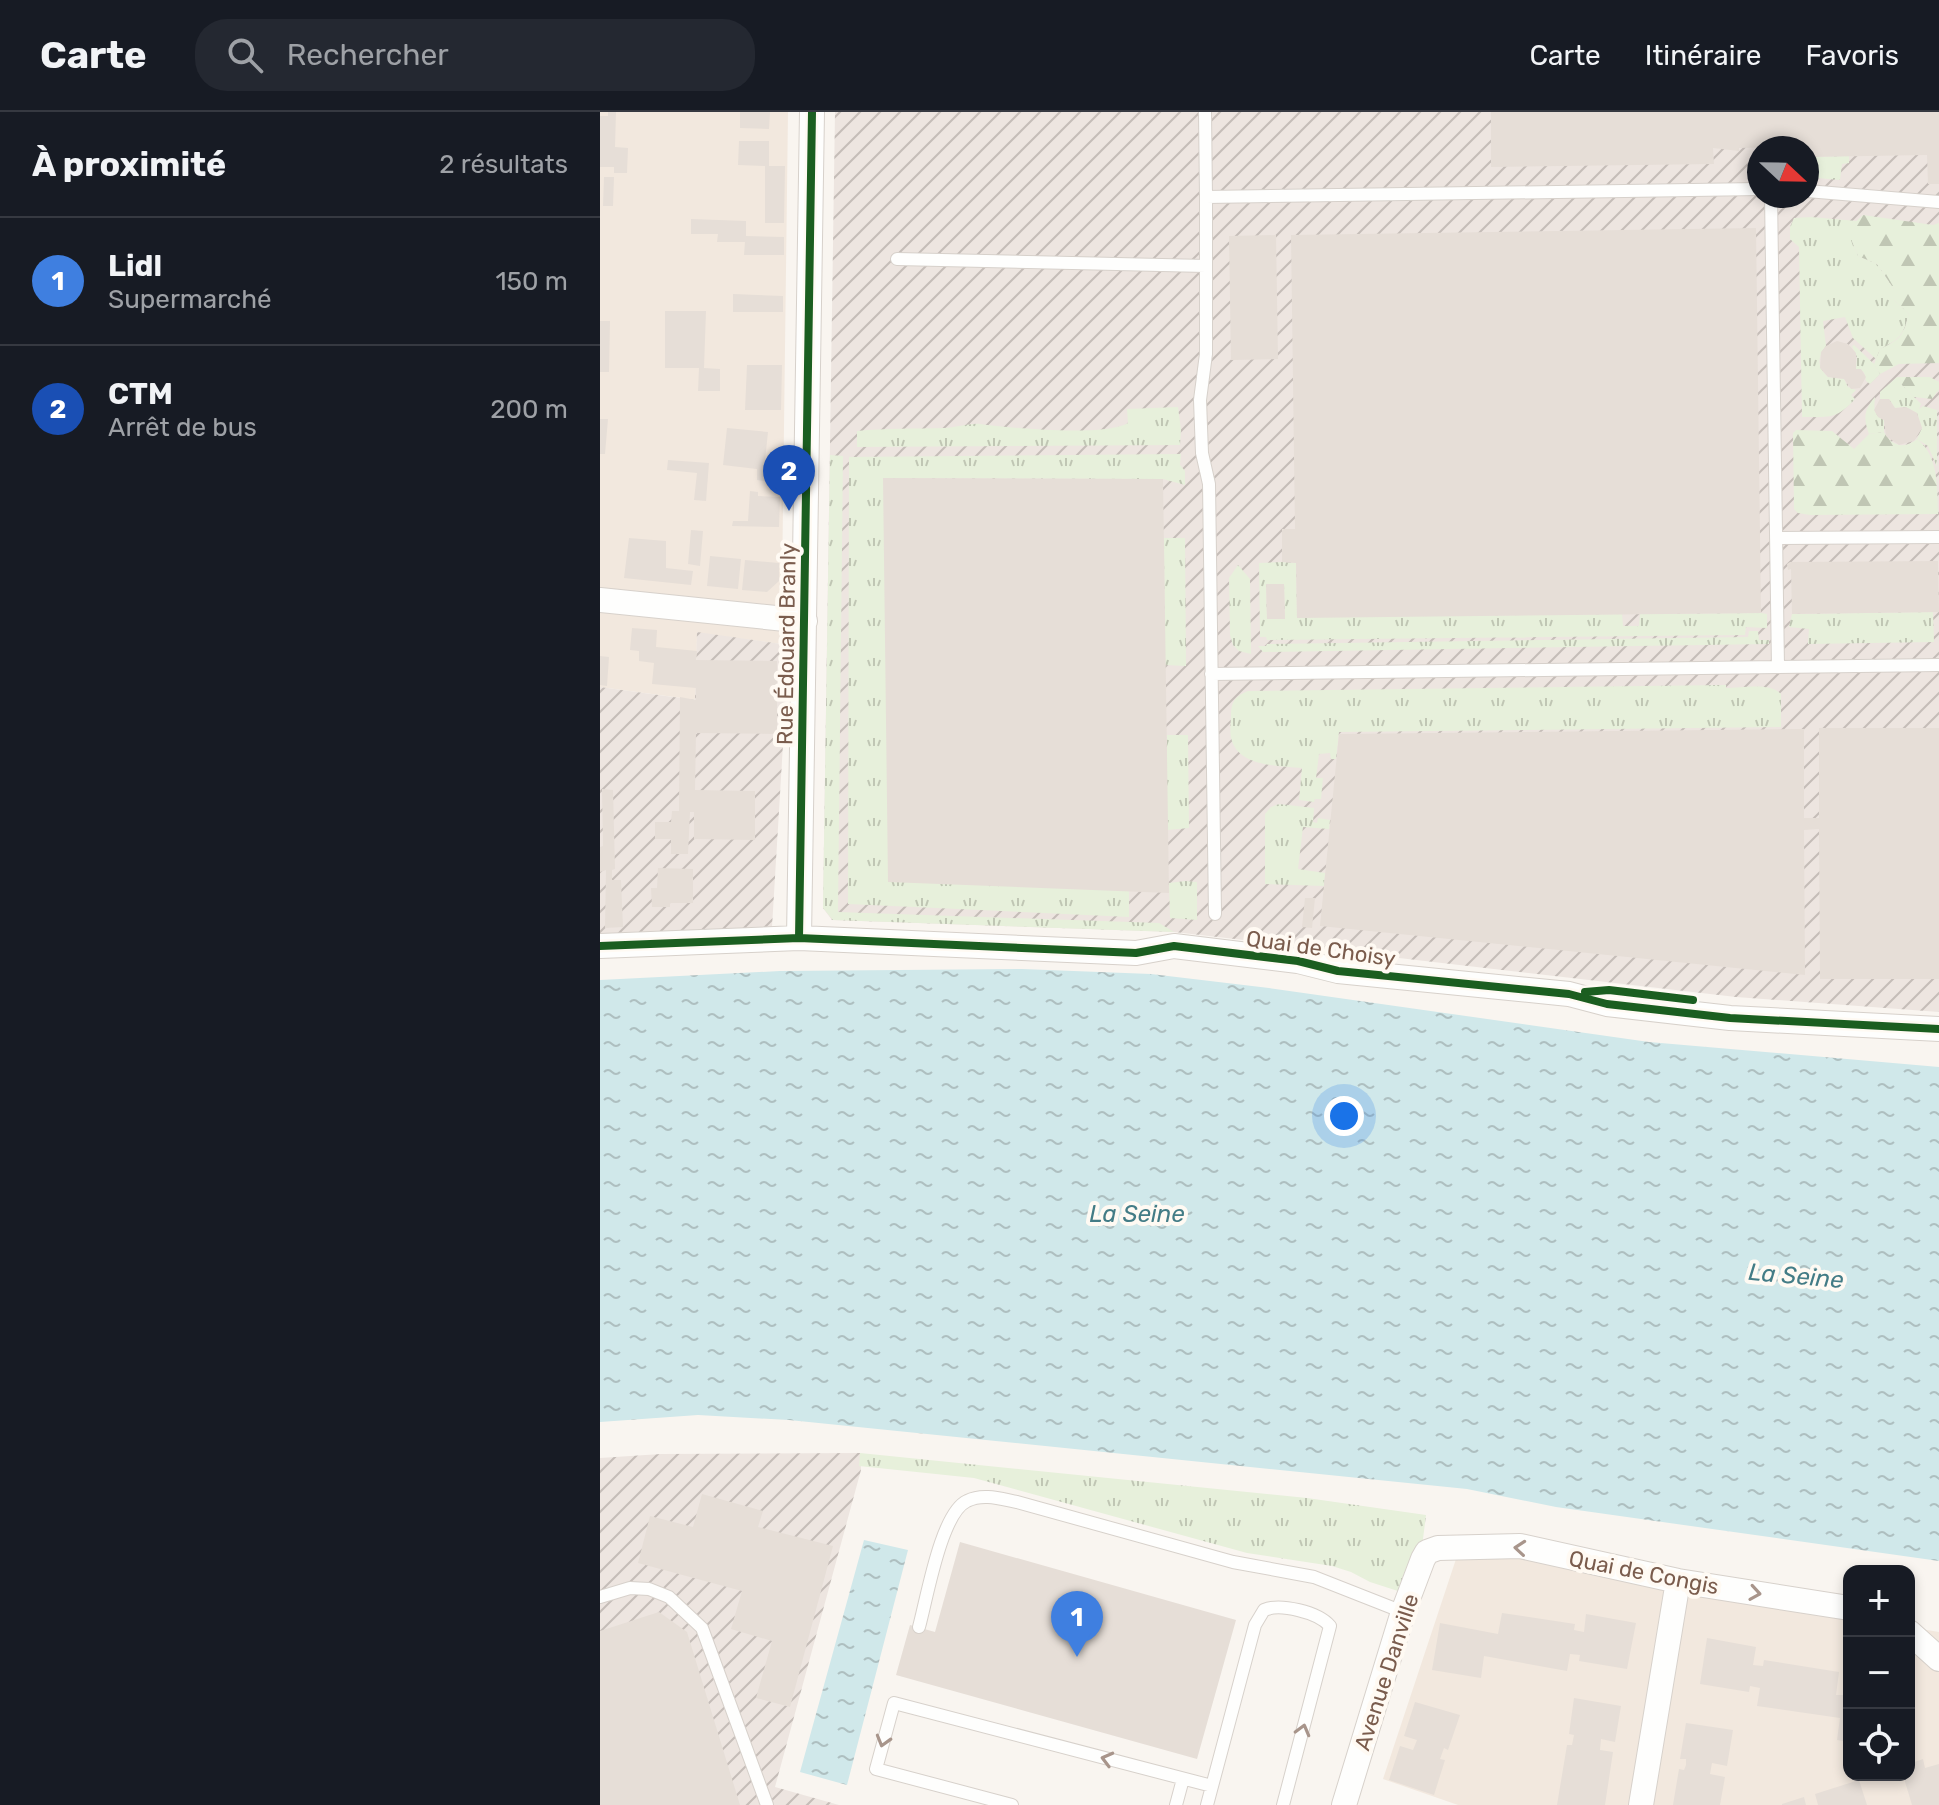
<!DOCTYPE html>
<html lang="fr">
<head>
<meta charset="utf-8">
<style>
	:root { --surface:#171b24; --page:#242831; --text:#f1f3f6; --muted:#9ea1a6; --line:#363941; --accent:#d93025 }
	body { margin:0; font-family:Rubik,sans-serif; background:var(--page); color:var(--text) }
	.controls { position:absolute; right:24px; bottom:24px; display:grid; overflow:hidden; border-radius:16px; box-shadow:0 4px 12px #0003 }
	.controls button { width:72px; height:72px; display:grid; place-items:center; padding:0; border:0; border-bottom:2px solid var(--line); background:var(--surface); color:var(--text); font:40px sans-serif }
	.compass { position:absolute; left:1147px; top:24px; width:72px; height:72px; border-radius:50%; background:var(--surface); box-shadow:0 4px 12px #0003; rotate:112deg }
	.you { position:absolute; left:744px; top:1004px; width:28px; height:28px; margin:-20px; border:6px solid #fff; border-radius:50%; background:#1a73e8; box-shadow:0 0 0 12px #1a73e833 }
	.badge { display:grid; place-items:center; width:52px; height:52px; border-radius:50%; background:var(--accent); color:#fff; font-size:26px; font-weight:700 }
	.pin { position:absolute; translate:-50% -66px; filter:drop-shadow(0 2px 4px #0008) }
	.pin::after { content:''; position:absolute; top:42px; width:28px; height:24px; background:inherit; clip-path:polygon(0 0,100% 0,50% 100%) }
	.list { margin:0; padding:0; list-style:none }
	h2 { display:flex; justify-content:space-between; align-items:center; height:104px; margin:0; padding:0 32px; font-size:34px }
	h2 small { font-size:26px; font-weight:400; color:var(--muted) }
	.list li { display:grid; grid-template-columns:52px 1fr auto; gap:24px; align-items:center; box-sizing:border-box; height:128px; padding:0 32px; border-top:2px solid var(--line) }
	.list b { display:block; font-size:30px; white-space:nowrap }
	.list p { margin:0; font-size:26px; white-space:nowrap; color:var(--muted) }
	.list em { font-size:26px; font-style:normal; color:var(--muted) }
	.icon { flex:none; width:44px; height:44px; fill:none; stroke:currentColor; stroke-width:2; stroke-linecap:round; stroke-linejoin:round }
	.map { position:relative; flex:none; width:1339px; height:1693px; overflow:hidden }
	header { display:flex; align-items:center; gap:48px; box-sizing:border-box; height:112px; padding:0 40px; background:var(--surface); border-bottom:2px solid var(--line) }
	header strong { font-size:38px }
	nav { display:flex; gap:44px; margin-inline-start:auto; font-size:28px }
	.search { width:560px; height:72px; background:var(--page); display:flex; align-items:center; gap:20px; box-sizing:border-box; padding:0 28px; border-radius:32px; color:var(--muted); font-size:30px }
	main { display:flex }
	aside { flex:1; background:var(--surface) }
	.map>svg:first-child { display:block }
	.residential { fill:#f2e8de }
	.industrial { fill:url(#industrial-furrows); fill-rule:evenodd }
	.grass { fill:url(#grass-tufts); fill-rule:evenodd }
	.forest { fill:url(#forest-firs) }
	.water { fill:url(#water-ripples) }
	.building { fill:#e6ded7 }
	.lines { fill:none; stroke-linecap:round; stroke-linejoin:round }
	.service-casing { stroke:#d7d1cb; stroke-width:14 }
	.minor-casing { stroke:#d7d1cb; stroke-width:26 }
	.service { stroke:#fefefd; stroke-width:12 }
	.minor { stroke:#fefefd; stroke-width:24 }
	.cycleway-casing { stroke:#fffaf3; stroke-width:13 }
	.cycleway { stroke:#1b5e20; stroke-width:8 }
	.oneway { stroke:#a8958b }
	.labels { text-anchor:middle; stroke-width:8; stroke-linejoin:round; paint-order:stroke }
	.street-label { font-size:22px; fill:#7a5c4d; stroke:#fffaf3 }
	.water-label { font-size:24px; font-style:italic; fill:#437c86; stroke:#fffaf3 }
</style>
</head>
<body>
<header>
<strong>Carte</strong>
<div class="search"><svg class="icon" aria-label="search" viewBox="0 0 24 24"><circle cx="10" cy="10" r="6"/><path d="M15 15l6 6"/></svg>Rechercher</div>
<nav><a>Carte</a><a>Itinéraire</a><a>Favoris</a></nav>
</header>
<main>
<aside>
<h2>À proximité<small>2 résultats</small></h2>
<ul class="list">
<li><span class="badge" style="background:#3f7fe0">1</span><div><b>Lidl</b><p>Supermarché</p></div><em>150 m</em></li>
<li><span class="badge" style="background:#1a4fb4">2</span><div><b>CTM</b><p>Arrêt de bus</p></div><em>200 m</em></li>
</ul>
</aside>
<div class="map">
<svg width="1339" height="1693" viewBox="0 0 1339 1693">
	<defs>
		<pattern id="industrial-furrows" width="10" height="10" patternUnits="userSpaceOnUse" patternTransform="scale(2)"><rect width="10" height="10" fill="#ede5e0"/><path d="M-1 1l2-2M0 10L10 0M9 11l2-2" fill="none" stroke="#c5bdb8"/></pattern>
		<pattern id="grass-tufts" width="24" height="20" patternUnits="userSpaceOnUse" patternTransform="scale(2)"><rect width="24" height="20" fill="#e7f0db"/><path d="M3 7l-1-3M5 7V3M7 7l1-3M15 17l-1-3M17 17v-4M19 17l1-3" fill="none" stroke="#c0c6b4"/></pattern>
		<pattern id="forest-firs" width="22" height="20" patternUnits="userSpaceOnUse" patternTransform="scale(2)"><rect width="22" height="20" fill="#e7f0db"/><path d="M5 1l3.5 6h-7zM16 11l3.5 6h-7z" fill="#c0c6b4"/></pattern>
		<pattern id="water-ripples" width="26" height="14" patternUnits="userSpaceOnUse" patternTransform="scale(2)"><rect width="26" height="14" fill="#d0e8ea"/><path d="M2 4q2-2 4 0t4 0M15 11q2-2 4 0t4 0" fill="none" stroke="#aebfc0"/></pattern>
	</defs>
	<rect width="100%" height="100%" fill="#f9f5f0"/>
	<path class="residential" d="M0 0H188L182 474 189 533 97 521 96 588 0 575Z
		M900 1439 1249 1504V1663H1309V1515L1339 1520V1693H858L783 1667 856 1447Z"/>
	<path class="industrial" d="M235 0H1339V900L1136 885 574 820 232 808 223 796ZM1159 36H1207V84H1159Z
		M97 520 189 533 172 815 0 824V575L95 588Z
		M260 1341 261 1358 175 1675 239 1693H0V1346L61 1342Z"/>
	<path class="grass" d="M1249 44V51L1242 52 1240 68 1207 65V45Z
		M1211 105 1257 109 1252 113V129L1258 144 1277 152 1294 177V188L1309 202C1303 223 1300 227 1280 237L1276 247 1253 226 1245 205 1223 209 1226 234C1217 245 1217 255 1228 265L1244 267 1248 275 1256 278 1251 283 1255 287C1236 308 1228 305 1202 305L1199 135 1190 127V115L1194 106Z
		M1254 233 1274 252 1280 262 1270 272 1266 269 1264 260 1256 257 1257 245 1252 234Z
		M1297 265H1301L1300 271 1321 292 1319 297 1323 294 1337 298V355L1328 334 1317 327 1322 316 1317 301 1306 295 1295 296 1289 287H1280V280Z
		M1275 285C1274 296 1273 303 1284 308V320L1269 322C1263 306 1264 298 1275 285Z
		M578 295 581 318 580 333 257 335V319C286 316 315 317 344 316 356 316 369 311 380 312 411 316 504 325 528 311L527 297Z
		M581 342 580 353 585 359V373L563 367 284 366 529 779V805L248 792 249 345Z
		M230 343 243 344 238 800 559 811 574 820 233 808 223 796Z
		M564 426H585L586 554 565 553Z
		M682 450 696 451 697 505 1022 502 1023 514H1039L1040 502 1161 501 1167 502V516L1146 515 1145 523 667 528 666 525H660L659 451ZM684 472 685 507H667L666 473Z
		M638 453 650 467 651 542 639 539 633 533 630 523 629 466Z
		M1333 500 1334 530 1208 532 1209 517 1189 515 1192 502Z
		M1149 519H1158L1159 528H1169V532L663 540 658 534H666L667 532 1148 525Z
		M1126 573V576C1142 576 1170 570 1181 582V615L739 620 736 647H731L730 641 719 642 716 666H723L721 687H715L714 690 699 688 702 656C681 654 640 655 632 629 629 622 631 611 631 603 631 590 635 584 648 579Z
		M567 623H588L589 716 567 718Z
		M679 692 714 696 713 710 717 711 718 706 730 708 729 717 703 715 698 757 725 761 724 774 665 772V702L671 695Z
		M585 769 597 770V808L570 806 569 771Z
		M260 1341 707 1386 826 1403 822 1435 801 1480 770 1470 751 1460 732 1454 647 1441 374 1366 259 1354Z"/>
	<path class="forest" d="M1263 103 1333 113 1339 111V251L1299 252 1280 262 1274 252 1280 237C1300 228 1303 224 1309 202L1294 188V177L1277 152 1258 144 1252 129V113Z
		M1301 265H1330L1339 270V277L1332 287 1314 285 1300 271Z
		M1196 318 1232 319 1254 337 1269 322 1284 320C1292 335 1305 337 1317 327 1339 344 1337 375 1338 402L1210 403 1198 401 1194 397 1193 321Z"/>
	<path class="water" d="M422 857 551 862 669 876 1049 930 1339 955V1449L956 1395 867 1377 189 1308 98 1303 0 1310V868L180 859Z
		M264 1428 308 1438 247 1673 200 1660Z"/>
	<path class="building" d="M8 0H16L15 35 28 36 27 61H14V55H0V4H8Z
		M140 0H170L169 17 140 16Z
		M891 0H1339V72H1328L1327 43 1207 45V36L1184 35 1139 36V39L1113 36 1114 52 891 55Z
		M139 29H169V54H185L184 111H165V54L138 53Z
		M4 65H14L13 94H3Z
		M91 107 146 109V124L184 125V143H144L145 130H117L118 122H91Z
		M1156 116 1161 501 697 506 696 451 682 450V417H695L691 123Z
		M676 123 678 247 631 248 629 124Z
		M133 182 183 184V200H133Z
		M65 199H106L104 256 120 257V279H98L99 256H65Z
		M0 209H10L9 260H0Z
		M1237 229 1248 232 1256 241V257H1261L1266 265 1260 276 1251 277 1244 267 1228 265 1220 256 1221 240 1226 234Z
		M147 253H182L181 298H145Z
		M1280 287H1289L1295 296 1306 295 1317 301 1322 316 1314 329 1299 333 1286 324 1284 308 1278 305 1274 298Z
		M0 307H8L5 342H0Z
		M127 316 168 320 164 358 180 360V371L157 368V357L123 353Z
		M68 348 109 351 106 389 94 388 97 361 67 358Z
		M283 366 563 367 569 781 288 770Z
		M150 379 158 380V384L180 385 179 415 132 414 133 409H148Z
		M91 418 103 419 100 454 88 452Z
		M29 426 66 429V456L93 459 91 473 24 466Z
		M110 444 141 447 138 477 107 474Z
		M145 448 179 451V469L167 480 142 478Z
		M1338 449 1339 500 1192 502 1191 457 1188 458 1187 452 1190 450Z
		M666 472H684L685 507H667Z
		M32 516 57 518 56 535 97 539 96 548 177 549V622L96 621 95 678 155 679V728L94 727V700H90L88 742H71V727H55V710H71L72 699H79L80 585 96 588V576L52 572 54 551 39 549V539L30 538Z
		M0 544 9 545 7 574 0 573Z
		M1219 616H1339V867H1220L1219 717 1204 718 1205 863 720 814 739 622 1204 617V706H1219Z
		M2 677 13 678 15 757 12 758V768H21L23 815 5 816 6 758 0 760V735L3 734Z
		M58 756 93 757V791H70V795H52L51 776H57Z
		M705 786H715L712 816 702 815Z
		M102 1382 163 1399 158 1415 233 1434 190 1595 156 1586 172 1529 131 1517 142 1479 38 1451 50 1404 93 1415Z
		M360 1430 636 1508 597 1647 296 1563 310 1513 335 1520Z
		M59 1500 87 1520 140 1693H0V1519Z
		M902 1501 975 1512 974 1518 984 1520 986 1502 1036 1511 1027 1557 979 1549 980 1543 970 1542 967 1559 884 1544 881 1566 832 1558 840 1511 898 1522Z
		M1107 1526 1156 1535 1153 1553 1163 1554 1164 1548 1239 1560 1236 1583H1249V1630L1237 1628 1240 1606 1157 1594 1160 1576 1150 1574 1149 1580 1100 1572Z
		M974 1586 1021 1594 1015 1630 1001 1627 1000 1638 1013 1640 1005 1693H957L967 1633H972L974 1623 969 1622Z
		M815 1590 860 1603 848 1638 844 1636 840 1647 845 1648 834 1683 789 1668 800 1634 813 1638 817 1628 804 1624Z
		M1086 1611 1133 1618 1127 1654 1112 1651 1110 1662 1125 1665 1120 1693H1073L1079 1657 1084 1658 1086 1653V1647H1080Z
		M1323 1647 1325 1656 1339 1652V1693H1312L1303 1663H1309V1652Z
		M1259 1668 1267 1693H1218L1215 1682Z
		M1204 1685 1206 1693H1182V1692Z"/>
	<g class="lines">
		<g class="service-casing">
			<path id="service" d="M605 0 606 85
				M1207 79 1339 90
				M1171 84 1178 555
				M297 147 606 154
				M1176 426 1339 425
				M611 562 1339 553
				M615 802 609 372 602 341 600 288 606 242V85L1159 77
				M0 1485 30 1476 49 1477 69 1485 102 1516 167 1693
				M319 1515C327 1486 341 1401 367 1389 383 1381 401 1387 417 1390L633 1450 714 1465 803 1500
				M412 1693 276 1657 294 1591 612 1674
				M576 1693 583 1667
				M607 1693 655 1513 664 1498C680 1491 718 1500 730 1514L683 1693"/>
		</g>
		<g class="minor-casing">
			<path id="minor" d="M0 488 205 509
				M199 826 212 0
				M0 834 199 826 536 841 574 834 698 849 738 859 969 882 1007 892 1130 906 1339 917
				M1309 1520 1339 1547
				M744 1693 803 1500 823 1447 827 1440 838 1436 920 1434 1078 1469 1249 1496
				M1041 1693 1078 1469"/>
		</g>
		<use href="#service" class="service"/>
		<use href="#minor" class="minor"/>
		<g class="cycleway-casing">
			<path id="cycleway" d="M199 826 212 0
				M0 834 199 826 536 841 574 834 698 849 738 859 969 882 1007 892 1130 906 1339 917
				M985 880 1009 878 1093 888"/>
		</g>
		<use href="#cycleway" class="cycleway"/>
	</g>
	<defs><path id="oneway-chevron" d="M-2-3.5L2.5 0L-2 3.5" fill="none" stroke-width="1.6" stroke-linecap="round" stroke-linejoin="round" transform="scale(2)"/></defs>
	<g class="oneway">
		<use href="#oneway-chevron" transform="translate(920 1436) rotate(-175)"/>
		<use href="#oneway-chevron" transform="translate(1155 1481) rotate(9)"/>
		<use href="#oneway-chevron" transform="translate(703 1618) rotate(-75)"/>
		<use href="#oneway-chevron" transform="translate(283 1629) rotate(106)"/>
		<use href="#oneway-chevron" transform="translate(507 1647) rotate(-165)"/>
	</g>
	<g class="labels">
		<g class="street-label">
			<text transform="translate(186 532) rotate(-89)" y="8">Rue Édouard Branly</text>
			<text transform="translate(721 836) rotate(8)" y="8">Quai de Choisy</text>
			<text transform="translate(1044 1460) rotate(11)" y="8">Quai de Congis</text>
			<text transform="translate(786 1560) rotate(-72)" y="8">Avenue Danville</text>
		</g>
		<g class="water-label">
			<text x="537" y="1110">La Seine</text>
			<text transform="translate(1196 1164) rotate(5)" y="8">La Seine</text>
		</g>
	</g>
</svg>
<div class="controls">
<button>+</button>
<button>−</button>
<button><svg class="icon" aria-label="locate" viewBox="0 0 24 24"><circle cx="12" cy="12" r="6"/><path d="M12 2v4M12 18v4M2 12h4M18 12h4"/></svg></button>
</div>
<svg class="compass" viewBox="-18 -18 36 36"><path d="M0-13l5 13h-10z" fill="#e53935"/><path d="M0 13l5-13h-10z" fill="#9ea1a6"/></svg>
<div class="you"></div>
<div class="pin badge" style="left:477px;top:1545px;background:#3f7fe0">1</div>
<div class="pin badge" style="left:189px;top:399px;background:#1a4fb4">2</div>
</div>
</main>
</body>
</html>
